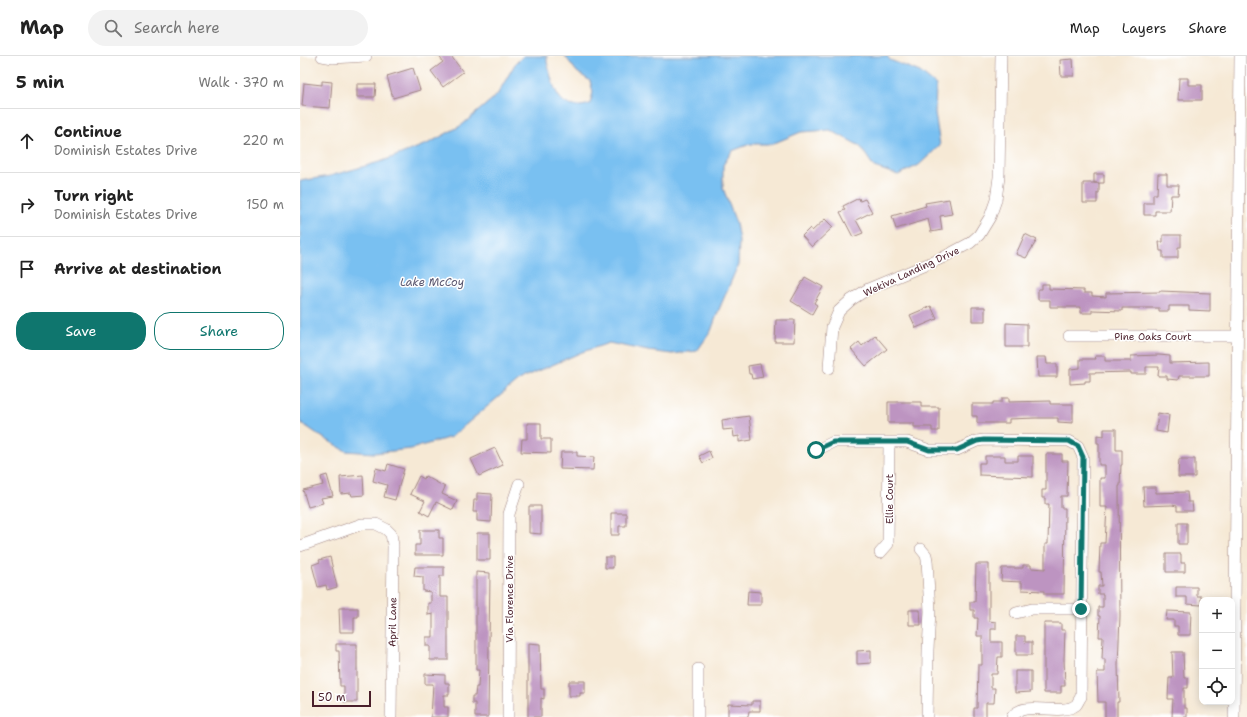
<!DOCTYPE html>
<html lang="en">
<head>
<meta charset="utf-8">
<style>
	:root { --surface:#fff; --page:#f2f2f2; --text:#222; --muted:#767676; --line:#e0e0e0; --accent:#0f766e }
	body { margin:0; font-family:"Shantell Sans",sans-serif; background:var(--page); color:var(--text) }
	.controls { position:absolute; right:12px; bottom:12px; display:grid; overflow:hidden; border-radius:8px; box-shadow:0 2px 10px #0003 }
	.controls button { width:36px; height:36px; display:grid; place-items:center; padding:0; border:0; border-bottom:1px solid var(--line); background:var(--surface); color:var(--text); font:20px sans-serif }
	.scale { position:absolute; left:12px; bottom:10px; width:59px; box-sizing:border-box; padding-left:4px; border:2px solid #4a1f2b; border-top:0; font-size:11px; line-height:14px; white-space:nowrap; color:#4a1f2b; -webkit-text-stroke:3px #fff; paint-order:stroke }
	.stop { position:absolute; width:12px; height:12px; margin:-9px; border:3px solid #0f766e; border-radius:50%; background:#fff }
	.stop.end { background:#0f766e; border-color:#fff; box-shadow:0 1px 4px #0008 }
	.list { margin:0; padding:0; list-style:none }
	h2 { display:flex; justify-content:space-between; align-items:center; height:52px; margin:0; padding:0 16px; font-size:17px }
	h2 small { font-size:13px; font-weight:400; color:var(--muted) }
	.list li { display:grid; grid-template-columns:26px 1fr auto; gap:12px; align-items:center; box-sizing:border-box; height:64px; padding:0 16px; border-top:1px solid var(--line) }
	.list b { display:block; font-size:15px; white-space:nowrap }
	.list p { margin:0; font-size:13px; white-space:nowrap; color:var(--muted) }
	.list em { font-size:13px; font-style:normal; color:var(--muted) }
	.actions { display:flex; gap:8px; padding:12px 16px }
	.actions a { flex:1; padding:9px 0; border:1px solid var(--accent); border-radius:16px; text-align:center; font-size:14px; color:var(--accent) }
	.actions .main { background:var(--accent); color:#fff }
	.icon { flex:none; width:22px; height:22px; fill:none; stroke:currentColor; stroke-width:2; stroke-linecap:round; stroke-linejoin:round }
	.map { position:relative; flex:none; width:947px; height:661px; overflow:hidden }
	header { display:flex; align-items:center; gap:24px; box-sizing:border-box; height:56px; padding:0 20px; background:var(--surface); border-bottom:1px solid var(--line) }
	header strong { font-size:19px }
	nav { display:flex; gap:22px; margin-inline-start:auto; font-size:14px }
	.search { width:280px; height:36px; background:var(--page); display:flex; align-items:center; gap:10px; box-sizing:border-box; padding:0 14px; border-radius:22px; color:var(--muted); font-size:15px }
	main { display:flex }
	aside { flex:1; background:var(--surface) }
	.map>svg:first-child { display:block }
	.water { fill:#79c0f1; stroke:#62708e }
	.building { fill:#bd94c1 }
	.lines { fill:none; stroke-linecap:round; stroke-linejoin:round }
	.minor-casing { stroke:#a08480; stroke-width:12 }
	.minor { stroke:#fff; stroke-width:11 }
	.route { stroke:#0f766e; stroke-width:5 }
	.labels { text-anchor:middle; stroke-width:3; stroke-linejoin:round; paint-order:stroke }
	.street-label { font-size:10px; fill:#4a1f2b; stroke:#fff }
	.water-label { font-size:11px; font-style:italic; fill:#5a5770; stroke:#fff }
</style>
</head>
<body>
<header>
<strong>Map</strong>
<div class="search"><svg class="icon" aria-label="search" viewBox="0 0 24 24"><circle cx="10" cy="10" r="6"/><path d="M15 15l6 6"/></svg>Search here</div>
<nav><a>Map</a><a>Layers</a><a>Share</a></nav>
</header>
<main>
<aside>
<h2>5 min<small>Walk · 370 m</small></h2>
<ul class="list">
<li><svg class="icon" aria-label="ahead" viewBox="0 0 24 24"><path d="M12 20V5M6 11l6-6 6 6"/></svg><div><b>Continue</b><p>Dominish Estates Drive</p></div><em>220 m</em></li>
<li><svg class="icon" aria-label="right" viewBox="0 0 24 24"><path d="M7 20v-9h11M14 6l5 5-5 5"/></svg><div><b>Turn right</b><p>Dominish Estates Drive</p></div><em>150 m</em></li>
<li><svg class="icon" aria-label="arrive" viewBox="0 0 24 24"><path d="M6 21V4h12l-3 4 3 4H6"/></svg><div><b>Arrive at destination</b></div></li>
</ul>
<div class="actions"><a class="main">Save</a><a>Share</a></div>
</aside>
<div class="map">
<svg width="947" height="661" viewBox="0 0 947 661">
	<rect width="100%" height="100%" fill="#fff"/>
	<filter id="ink" filterUnits="userSpaceOnUse"><feTurbulence type="fractalNoise" baseFrequency=".025" numOctaves="2"/><feDisplacementMap in="SourceGraphic" scale="8" xChannelSelector="R" yChannelSelector="G"/><feConvolveMatrix kernelMatrix="1 2 1 2 8 2 1 2 1" color-interpolation-filters="sRGB"/></filter>
	<filter id="wash" filterUnits="userSpaceOnUse"><feTurbulence type="fractalNoise" baseFrequency=".012" numOctaves="4" result="noise"/><feDisplacementMap in="SourceGraphic" scale="16" xChannelSelector="R" yChannelSelector="G"/><feGaussianBlur stdDeviation="0.9" result="paint"/><feColorMatrix in="noise" values="0 0 0 0 0 0 0 0 0 0 0 0 0 0 0 0 0 1.4 0 .05"/><feComposite in="paint" operator="in"/></filter>
	<g filter="url(#wash)">
		<rect width="100%" height="100%" fill="#f6e9d5"/>
		<path class="water" d="M223 0H247V6C254 31 257 58 290 48L293 36 290 25 277 16 265 0H587L590 4 620 16 636 29 635 57 640 89 619 109 598 119 574 111 560 90 530 74 501 76 472 88H450L432 95 423 109V132L436 167 439 185 438 209 418 256 411 275 397 295 372 298 348 295 309 287 282 296 220 323 151 381 111 393 74 397 46 395 22 381 0 366V125L30 120 83 105 129 87 162 69 197 39 215 8Z"/>
		<g id="blocks">
			<path class="building" d="M139 0H151L163 16 143 31 131 15 143 6Z
				M773 3 774 20H761L760 4Z
				M113 12 120 34 93 42 87 20Z
				M879 22H888V29H902V44H878Z
				M22 25 32 26 30 52 2 50 4 27 22 29Z
				M57 28H76L75 41H57Z
				M794 118H804V127H794Z
				M858 118H867V129H879L878 139H871L870 155H855V159H844V147H853V138H857Z
				M783 127H799V137H797V147H783Z
				M559 142 560 145 565 143 572 156 556 164 563 177 553 181 540 156 545 154 543 150Z
				M649 143 652 158 640 160 642 174 631 176 628 163 596 173 592 160 626 150 625 147Z
				M525 163 533 171 512 191 502 180 510 172 512 175Z
				M725 178 737 184 726 202 716 198Z
				M863 179H881V191H878V202H863V195H860L859 186H863Z
				M505 221 523 231 514 247 517 249 512 258 491 245Z
				M742 228H749V233L784 234V237H792V240L806 241V237L860 236V235L910 237V255L889 254V250H869V255H859V252H822V255L792 254V257H781V251H750V244H738V233H742Z
				M631 250 637 263 616 272 610 259Z
				M672 251H685V265H672Z
				M476 264H495L494 286H475Z
				M706 267 727 268V291H706Z
				M575 279 587 293 566 310 551 293 559 286 562 290Z
				M859 299 870 300V307L909 306V320H879L878 324 867 323V320H858L859 311H846V318H831V316L790 317V325H785V327L770 328V313L780 312V303H796L795 300H805V305H831V300Z
				M737 301H746L747 308H757V321H738Z
				M460 308 463 321 452 323 451 318H449L448 310Z
				M702 342H709V346L750 345V348H773V367L758 366V362H736L709 363V367H677V360H672V348H693V346H702Z
				M588 346H621V351H639V375H632V371H614V367H588Z
				M858 357 869 359 867 377 856 375Z
				M449 360 452 384 439 386V380L434 381 433 373 423 374 422 364Z
				M227 367H241V383H251V397L221 396 222 383H227Z
				M804 373H816V394H822V409H821L820 430H819L820 560 818 609 819 646H817V661H805V646H798L797 616H805V603H802L803 581H799L800 560H798V551H803V538H798V530H802L801 516H799L800 487H805L807 451H800V422H805V409H799V387H797V379L804 380Z
				M195 392 203 409 179 420 171 403Z
				M409 395 412 402 403 407 399 400Z
				M261 396H277V400L294 401 293 414 260 413Z
				M746 398H762V405H768L767 440H761V452H765L764 538H744V535L722 534V526L701 525 702 512H723V509H731V512L745 513V488H748L749 448H745V442H742V434H746Z
				M685 400H705V405H718V400H733V421L679 419V407H685Z
				M879 403H895V421H878Z
				M88 408 104 413 95 444 84 441 87 429 73 425 76 412 86 415Z
				M27 419 33 440 21 442 23 447 8 451 3 434 23 429 21 421Z
				M63 419 64 439 52 440 51 437 41 438 40 421Z
				M119 420 124 423 125 420 145 431 142 438 157 445 153 454 136 446 129 460 120 455 125 445 110 438Z
				M843 431H856V437L887 436 888 446H892L893 455H877V450L872 449 844 450Z
				M177 437 192 438 191 466 177 465V456H173L174 444H177Z
				M229 450H241V478L229 477Z
				M311 457H326V470H319V479H311Z
				M878 467H887V488H878Z
				M120 474H139V482H143V499H115V489H120Z
				M177 477H190V504H177Z
				M866 498H881V507H885V516H866Z
				M30 501 37 531 27 534 26 529 18 531 12 509 20 506 19 504Z
				M305 501H313V512H305Z
				M676 508H689V565L696 566V573H691V586H702V601H698L697 618H691V632H695L694 647H686V661H674V652H677L678 609H682V580H677L678 562H674V554H670V546H675Z
				M115 511H144V520H140V541H148V604H130V590H126V581H133V558L128 559V547H131V536L123 535V521L114 520Z
				M176 516 190 517 188 661H175V647H172V640H175L176 631H178L179 614H176Z
				M876 531H897V540H901V549L887 548V541H876Z
				M448 535 461 536V549H447Z
				M39 552H58V561H54V576H40Z
				M609 554H620L621 569H609Z
				M867 555 891 556 890 579H878V570H874V564H866Z
				M744 567H761V574H765L764 603 765 630H761V637H744Z
				M716 580H725V586H732V599H716Z
				M228 587 240 588 241 633H244V643L241 642V661H228Z
				M36 588H57V646H44V630H40L39 595H36Z
				M571 594V607L557 608V595Z
				M872 596H883L884 622H888V632H884V652H887V661H872L873 643H868L869 622H873Z
				M715 615H731V636L715 637Z
				M125 618 145 619V627H149V639H144V651H148V661H131L133 628H125Z
				M269 625H285V637H280V640H269Z
				M452 645H460V655H449L448 661H428V648L452 649Z"/>
		</g>
	</g>
	<g filter="url(#ink)">
		<use href="#blocks" fill-opacity="0" stroke="#a08480" stroke-width="1"/>
		<g class="lines">
			<g class="minor-casing">
				<path id="minor" d="M22 0 33 2 66 0
					M769 280H937
					M529 312 532 271 539 255 551 244 568 233 642 202 670 187 679 179 690 161 696 144 699 121 701 0
					M517 394 533 386H607L629 394H657L677 385 684 384 769 385 778 390 783 401 781 641C779 643 778 647 776 649 760 661 723 643 712 661
					M0 490 62 468H76L86 473 91 478 93 489 91 661
					M621 493 626 499 627 504 630 555 628 594 627 661
					M580 497 588 488 589 386
					M716 557 732 553H781
					M398 613V661
					M208 661 209 458 219 428
					M934 661 940 0"/>
			</g>
			<use href="#minor" class="minor"/>
		</g>
	</g>
	<g class="lines" filter="url(#ink)">
		<path class="route" d="M516 394 533 386H607L629 394H657L677 385 684 384 769 385 778 390 783 401 781 553"/>
	</g>
	<g class="labels">
		<g class="street-label">
			<text transform="translate(611 215) rotate(-25)" y="4">Wekiva Landing Drive</text>
			<text x="853" y="284">Pine Oaks Court</text>
			<text transform="translate(589 443) rotate(-90)" y="4">Ellie Court</text>
			<text transform="translate(209 543) rotate(-90)" y="4">Via Florence Drive</text>
			<text transform="translate(92 566) rotate(-89)" y="4">April Lane</text>
		</g>
		<g class="water-label">
			<text x="132" y="230">Lake McCoy</text>
		</g>
	</g>
</svg>
<div class="controls">
<button>+</button>
<button>−</button>
<button><svg class="icon" aria-label="locate" viewBox="0 0 24 24"><circle cx="12" cy="12" r="6"/><path d="M12 2v4M12 18v4M2 12h4M18 12h4"/></svg></button>
</div>
<div class="scale">50 m</div>
<div class="stop" style="left:516px;top:394px"></div>
<div class="stop end" style="left:781px;top:553px"></div>
</div>
</main>
</body>
</html>
